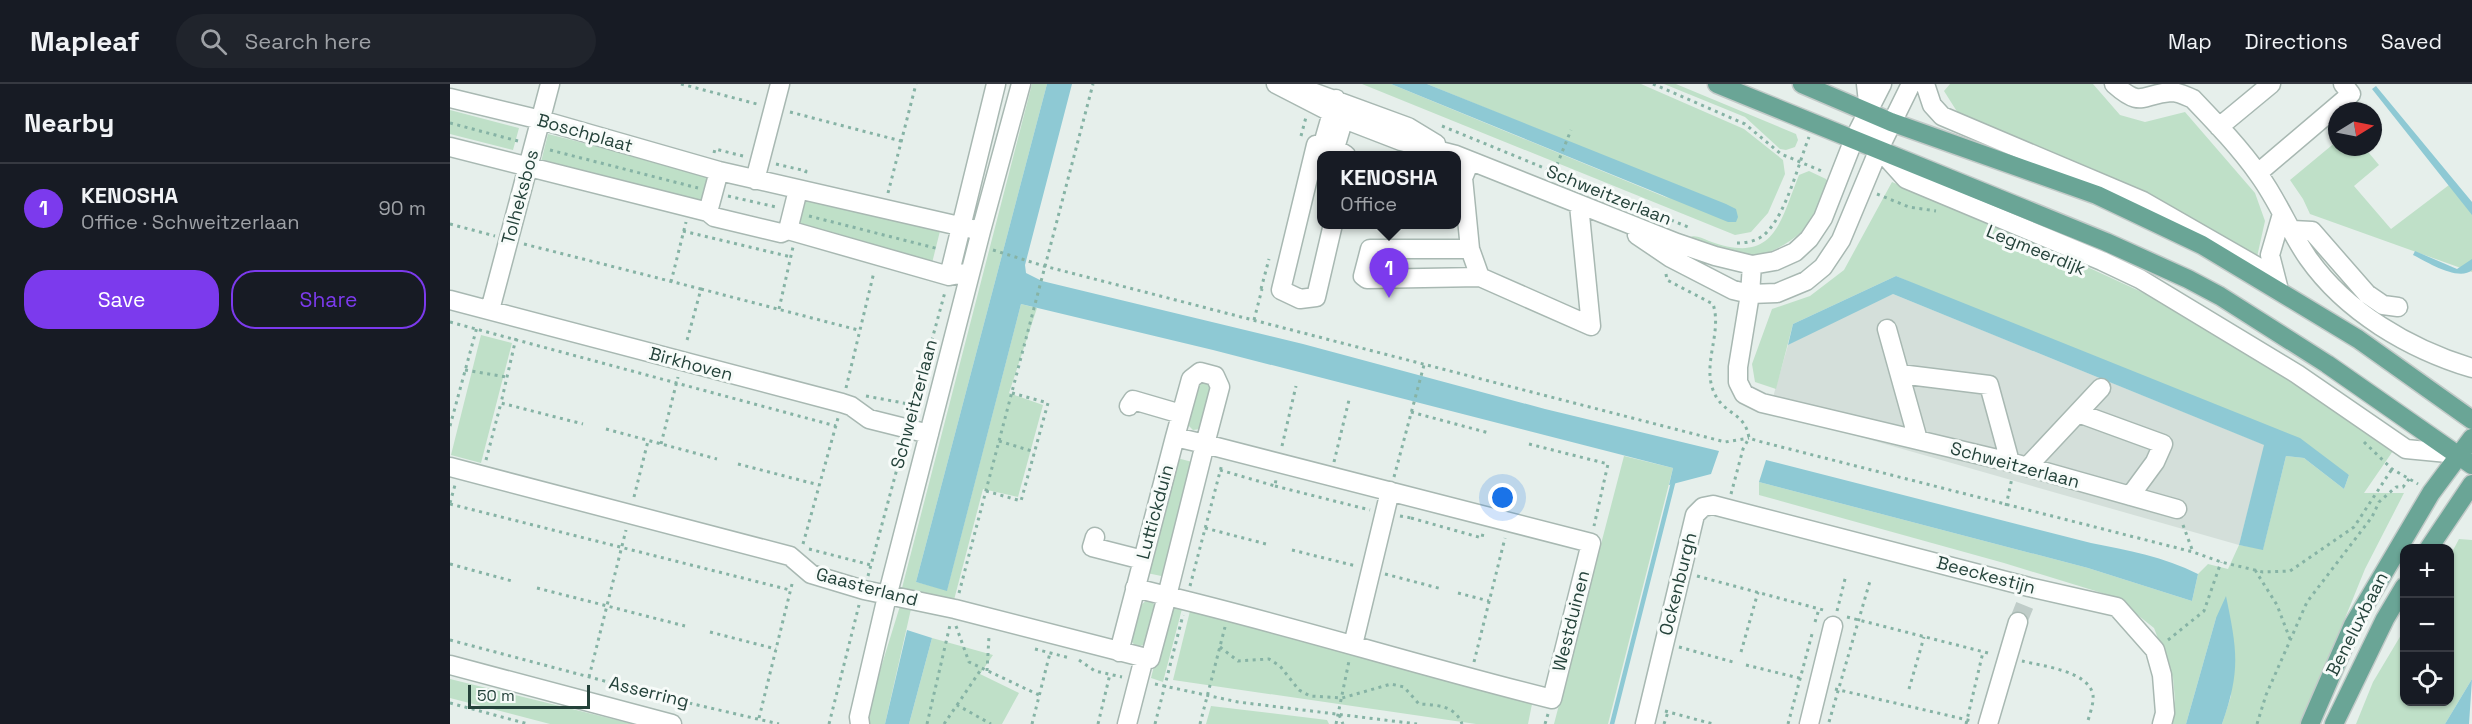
<!DOCTYPE html>
<html lang="en">
<head>
<meta charset="utf-8">
<style>
	:root { --surface:#171b24; --page:#20242c; --text:#f1f3f6; --muted:#9ea1a6; --line:#363941; --accent:#7c3aed }
	body { margin:0; font-family:"Space Grotesk",sans-serif; background:var(--page); color:var(--text) }
	.controls { position:absolute; right:18px; bottom:18px; display:grid; overflow:hidden; border-radius:12px; box-shadow:0 2px 4px #0004 }
	.controls button { width:54px; height:54px; display:grid; place-items:center; padding:0; border:0; border-bottom:2px solid var(--line); background:var(--surface); color:var(--text); font:30px sans-serif }
	.compass { position:absolute; left:1878px; top:18px; width:54px; height:54px; border-radius:50%; background:var(--surface); box-shadow:0 2px 4px #0004; rotate:80deg }
	.scale { position:absolute; left:18px; bottom:15px; width:122px; box-sizing:border-box; padding-left:6px; border:3px solid #24423a; border-top:0; font-size:16px; line-height:21px; white-space:nowrap; color:#24423a; -webkit-text-stroke:4px #f7fbf9; paint-order:stroke }
	.you { position:absolute; left:1053px; top:414px; width:21px; height:21px; margin:-15px; border:4px solid #fff; border-radius:50%; background:#1a73e8; box-shadow:0 0 0 9px #1a73e833 }
	.badge { display:grid; place-items:center; width:39px; height:39px; border-radius:50%; background:var(--accent); color:#fff; font-size:20px; font-weight:700 }
	.pin { position:absolute; translate:-50% -50px; filter:drop-shadow(0 2px 3px #0008) }
	.pin::after { content:''; position:absolute; top:32px; width:21px; height:18px; background:inherit; clip-path:polygon(0 0,100% 0,50% 100%) }
	.popup { position:absolute; left:867px; top:67px; width:144px; height:78px; box-sizing:border-box; display:grid; place-content:center; border-radius:12px; background:var(--surface); filter:drop-shadow(0 2px 4px #0005); font-size:20px; white-space:nowrap; color:var(--muted) }
	.popup b { font-size:22px; color:var(--text) }
	.popup::after { content:''; position:absolute; left:50%; top:100%; margin-left:-12px; border:12px solid transparent; border-top-color:var(--surface) }
	.list { margin:0; padding:0; list-style:none }
	h2 { display:flex; justify-content:space-between; align-items:center; height:78px; margin:0; padding:0 24px; font-size:26px }
	h2 small { font-size:20px; font-weight:400; color:var(--muted) }
	.list li { display:grid; grid-template-columns:39px 1fr auto; gap:18px; align-items:center; box-sizing:border-box; height:90px; padding:0 24px; border-top:2px solid var(--line) }
	.list b { display:block; font-size:22px; white-space:nowrap }
	.list p { margin:0; font-size:20px; white-space:nowrap; color:var(--muted) }
	.list em { font-size:20px; font-style:normal; color:var(--muted) }
	.actions { display:flex; gap:12px; padding:18px 24px }
	.actions a { flex:1; padding:14px 0; border:2px solid var(--accent); border-radius:24px; text-align:center; font-size:21px; color:var(--accent) }
	.actions .main { background:var(--accent); color:#fff }
	.icon { flex:none; width:33px; height:33px; fill:none; stroke:currentColor; stroke-width:2; stroke-linecap:round; stroke-linejoin:round }
	.map { position:relative; flex:none; width:2022px; height:640px; overflow:hidden }
	header { display:flex; align-items:center; gap:36px; box-sizing:border-box; height:84px; padding:0 30px; background:var(--surface); border-bottom:2px solid var(--line) }
	header strong { font-size:28px }
	nav { display:flex; gap:33px; margin-inline-start:auto; font-size:21px }
	.search { width:420px; height:54px; background:var(--page); display:flex; align-items:center; gap:15px; box-sizing:border-box; padding:0 21px; border-radius:33px; color:var(--muted); font-size:22px }
	main { display:flex }
	aside { flex:1; background:var(--surface) }
	.map>svg:first-child { display:block }
	.built { fill:#d4dfda }
	.green { fill:#bfe0c8 }
	.water { fill:#8ec9d4 }
	.lines { fill:none; stroke-linecap:round; stroke-linejoin:round }
	.stream { stroke:#8ec9d4; stroke-width:4.5 }
	.minor-tunnel { stroke:#bfccc8; stroke-width:18; stroke-dasharray:18 9; stroke-linecap:butt }
	.minor-casing { stroke:#a8b8b2; stroke-width:21 }
	.major-casing { stroke:#c2cac8; stroke-width:21 }
	.path { stroke:#86b3a5; stroke-width:3; stroke-dasharray:3 4.5; stroke-linecap:butt }
	.minor { stroke:#fff; stroke-width:18 }
	.major { stroke:#6aa596; stroke-width:18 }
	.labels { text-anchor:middle; stroke-width:6; stroke-linejoin:round; paint-order:stroke }
	.street-label { font-size:18px; fill:#24423a; stroke:#f7fbf9 }
</style>
</head>
<body>
<header>
<strong>Mapleaf</strong>
<div class="search"><svg class="icon" aria-label="search" viewBox="0 0 24 24"><circle cx="10" cy="10" r="6"/><path d="M15 15l6 6"/></svg>Search here</div>
<nav><a>Map</a><a>Directions</a><a>Saved</a></nav>
</header>
<main>
<aside>
<h2>Nearby<small></small></h2>
<ul class="list">
<li><span class="badge">1</span><div><b>KENOSHA</b><p>Office · Schweitzerlaan</p></div><em>90 m</em></li>
</ul>
<div class="actions"><a class="main">Save</a><a>Share</a></div>
</aside>
<div class="map">
<svg width="2022" height="640" viewBox="0 0 2022 640">
	<rect width="100%" height="100%" fill="#e6efeb"/>
	<path class="built" d="M1443 210 1815 361 1789 461 1319 327 1338 261 1417 220Z"/>
	<path class="green" d="M582 0H597L466 498 497 506 571 220 587 224 559 309 593 321 568 413 533 405 504 516 452 504Z
		M912 0H941L1220 115 1102 51 977 0H1191L1294 45 1333 76 1335 90 1318 129 1301 148 1285 151Z
		M1214 0H1226L1346 50 1348 56 1345 63 1336 66 1330 65 1295 33Z
		M1500 0H1643L1670 31 1695 38 1735 28 1805 109 1815 137 1807 173 1513 37 1494 7Z
		M0 26 69 44 63 66 0 50Z
		M98 50 260 91 253 119 91 78Z
		M1887 57V63H1914L1929 81 1904 102 1941 145 2003 98 2022 123V188L1860 130 1853 115 1840 96Z
		M1359 87 1376 95 1378 98C1376 107 1375 121 1369 129 1355 150 1318 177 1291 172 1273 168 1255 160 1238 154 1245 150 1251 154 1259 157 1324 181 1329 141 1349 91Z
		M1442 98 1544 140 1735 228 1945 364 1914 409H1954L1915 485 1852 640H1772L1781 612 1766 534 1736 640H1719L1725 616 1723 594 1704 544 1665 513 1554 479 1309 411V398L1638 484 1742 517 1748 490 1758 480 1778 485 1789 461 1813 465 1836 372 1854 374 1894 405 1899 391 1446 192 1343 240 1326 305 1305 298 1302 280 1322 225 1360 212 1394 186Z
		M355 112 490 147 482 179 347 144Z
		M31 251 62 259 31 379 1 371Z
		M755 297 762 303 750 345 743 346 737 340 748 300Z
		M1174 372 1223 384 1158 640H1104Z
		M727 374 746 379 716 493 697 489Z
		M2009 455 2022 456V595L1995 640H1906L1923 598 1954 546V618H2000V472Z
		M696 517H701L707 524 696 560 687 563C684 560 682 559 681 555 679 545 687 522 696 517Z
		M720 518 733 521 713 598 701 594Z
		M450 522 461 525 435 640H418L420 619Z
		M740 527 1083 615 1078 640H1026L723 596Z
		M482 554 543 571 530 590 569 609 552 640H459Z
		M0 595 183 640H100L0 614Z
		M761 622 877 636 879 640H756Z"/>
	<path class="water" d="M597 0H622L575 181 576 189 592 197 853 260 1095 325 1269 367 1261 390 1219 401 1223 384 763 266 571 220 497 507 466 498Z
		M941 0H977L1276 120 1286 125 1288 133 1286 138H1278Z
		M1926 2 2022 118V131L1922 5Z
		M1965 167 2007 185 2022 175V186C2009 198 1977 178 1963 171Z
		M1446 192 1850 354 1899 391 1894 405 1854 374 1836 372 1813 466 1789 461 1814 361 1443 210 1338 261 1343 240Z
		M1316 376 1641 459C1678 466 1714 473 1748 490L1742 517 1638 484 1309 398Z
		M1776 512C1787 566 1791 586 1772 640H1736L1766 534Z
		M457 546 482 554 459 640H435Z
		M2022 595 2019 640H1995Z"/>
	<g class="lines">
		<path class="stream" d="M1162 640 1224 395"/>
		<path class="minor-tunnel" d="M1568 538 1576 518"/>
		<g class="minor-casing">
			<path id="minor" d="M826 0 894 35 951 57 1006 71 1227 159 1265 172 1302 181 1325 177 1345 168 1359 155 1373 134 1404 55 1432 0
				M1416 0 1419 27 1429 65 1456 95 1652 177 1690 195 1847 290 1956 365 2008 370
				M1475 0 1482 21 1492 32 1693 117 1808 183 1826 203
				M1664 0C1692 25 1691 10 1721 8 1729 8 1736 12 1743 15 1766 39 1790 64 1809 91 1828 117 1840 148 1858 174 1896 228 1959 265 2022 284
				M846 2 958 43 986 60
				M0 14 91 36 269 87 531 147
				M1769 43 1821 0
				M0 63 258 128 264 133 331 149 338 146 499 192 520 188
				M896 71 885 64 897 24
				M1020 77 1013 94 1020 165 1030 193 1141 242 1129 121
				M1808 89 1901 10 1893 0
				M305 96 330 0
				M258 128 269 87
				M883 140 866 213 850 215 831 206 866 61 873 60 886 15
				M338 146 348 106
				M1842 146 1862 147 1917 210 1933 221 1948 223
				M1187 151 1221 174 1283 206 1300 210 1327 209 1356 197 1373 183 1391 156 1429 65 1461 0
				M1020 165H920L913 192 917 195 1030 193
				M1302 181 1300 210 1288 283V298L1294 310 1312 319 1560 378 1727 425
				M499 192 546 0
				M1828 202 1820 171 1832 130
				M0 216 392 319 401 322 419 335 479 350
				M40 226 100 0
				M1437 245 1468 356
				M1450 290 1539 301 1560 378
				M679 322 683 316 731 330
				M1628 329 1713 360 1705 378 1680 412
				M755 360 1141 459 1102 615C973 583 846 543 717 512Z
				M0 383 340 472 361 490 414 506 505 525 700 575 717 512 685 504
				M1577 383 1651 304
				M645 453 642 463 693 476
				M903 561 940 407
				M669 568 725 353 741 295 750 288 765 292 770 303 755 360 725 353
				M0 581 222 640
				M410 640 409 633 435 521 531 147 571 0
				M677 640 694 574
				M1195 640 1245 431 1253 423 1263 421 1579 503 1667 523 1705 566 1712 591 1715 629 1712 640
				M1359 640 1383 542
				M1538 640 1568 538"/>
		</g>
		<g class="major-casing">
			<path id="major" d="M1267 0 1656 158 1738 195 1770 212 1877 280 2022 381
				M1352 0 1441 38 1647 111 1752 161 1908 255 2022 336
				M1979 464 2022 400
				M1860 640 1903 541 1981 409 2022 354
				M1884 640 1935 535 1954 503"/>
		</g>
		<path class="path" d="M231 0 307 20
			M1203 0 1295 40 1331 70 1374 88
			M340 28 451 57
			M0 39 68 57
			M992 42 1238 143
			M851 52 856 33
			M100 66 248 104
			M264 69 265 65 293 72
			M326 80 356 87 355 91
			M1104 88 1121 46
			M438 109 466 0
			M1427 110 1459 123 1486 127
			M278 112 326 123
			M359 132 489 165
			M0 140 45 152
			M233 147 341 173
			M1287 159C1297 159 1309 157 1317 148 1337 127 1348 81 1359 53
			M74 160 251 205 236 260
			M543 166 594 182 1275 358 1299 354
			M1216 190 1217 196 1263 220C1272 247 1254 276 1262 303 1271 332 1295 326 1299 354L1308 357 1743 468 1771 478 1813 488 1840 487 1904 443 1942 385
			M221 198 236 138
			M251 205 408 246
			M811 205 819 175
			M329 225 343 163
			M804 236 812 205
			M0 238 386 342
			M66 254 51 319 133 340
			M15 286 57 293
			M396 304 424 188
			M416 312 464 321
			M961 328 1039 349
			M462 329 495 208
			M0 342 27 243
			M156 345 267 375
			M549 357 585 368
			M1914 358 1942 385 1968 400
			M211 360 228 293
			M1079 360 1158 380 1144 442
			M832 362 846 302
			M36 376 51 319
			M884 378 899 316
			M288 380 369 401
			M770 386 825 402 826 395
			M944 393 974 281
			M825 402 920 426
			M536 407 571 417 598 319 562 309
			M1281 410 1293 365 1299 354
			M184 413 198 357
			M0 419 5 401
			M0 420 340 506
			M1556 422 1562 394
			M950 432 961 434 962 431
			M961 434 1032 454 1033 449
			M1733 441 1743 468
			M755 444 820 461
			M353 460 388 334
			M359 465 421 481
			M842 466 906 482
			M0 480 62 497
			M1805 486 1827 521 1840 555
			M935 490 992 505
			M418 492 454 359
			M1247 492 1377 527
			M740 502 772 380
			M87 504 235 542
			M509 509 643 0
			M1008 509 1039 517
			M1387 527 1396 491
			M1397 533 1542 570
			M1365 538 1369 525
			M506 542 519 578 589 611
			M260 548 326 565
			M0 556 226 616 329 640
			M1718 556 1754 527 1771 478
			M770 563 788 577 819 575 830 582 849 606 860 612 892 614 941 600 954 603 969 620C986 621 1005 621 1012 640
			M1229 563 1283 578
			M585 565 620 574
			M1291 568 1308 508
			M629 576 645 587 672 593
			M1572 577C1592 582 1639 587 1643 611 1644 620 1639 632 1637 640
			M1024 578 1055 454
			M1296 581 1353 595
			M537 587 539 552
			M139 593 176 446
			M705 600 788 618 967 640
			M1385 605 1522 637
			M1459 605 1474 553
			M0 619 78 640
			M507 621 532 584
			M1215 627 1263 640
			M889 631 893 640
			M309 634 343 496
			M1379 638 1420 497
			M379 640 409 521
			M477 640 500 541
			M494 640 507 621 541 640
			M582 640 600 569
			M648 640 660 590
			M705 640 733 531
			M750 640 775 543
			M886 640 899 577
			M1095 640 1098 630
			M1214 640 1218 628
			M1338 640 1362 550
			M1516 640 1533 568
			M1807 640 1816 611 1857 518 1922 433 1929 418 1946 403H1953L1959 395"/>
		<use href="#minor" class="minor"/>
		<use href="#major" class="major"/>
	</g>
	<g class="labels">
		<g class="street-label">
			<text transform="translate(135 49) rotate(16)" y="6">Boschplaat</text>
			<text transform="translate(1159 111) rotate(22)" y="6">Schweitzerlaan</text>
			<text transform="translate(70 113) rotate(-75)" y="6">Tolheksbos</text>
			<text transform="translate(1586 166) rotate(22)" y="6">Legmeerdijk</text>
			<text transform="translate(241 280) rotate(15)" y="6">Birkhoven</text>
			<text transform="translate(464 320) rotate(-75)" y="6">Schweitzerlaan</text>
			<text transform="translate(1565 381) rotate(15)" y="6">Schweitzerlaan</text>
			<text transform="translate(705 428) rotate(-75)" y="6">Luttickduin</text>
			<text transform="translate(1536 491) rotate(15)" y="6">Beeckestijn</text>
			<text transform="translate(1228 500) rotate(-76)" y="6">Ockenburgh</text>
			<text transform="translate(417 503) rotate(15)" y="6">Gaasterland</text>
			<text transform="translate(1121 537) rotate(-76)" y="6">Westduinen</text>
			<text transform="translate(1907 540) rotate(-63)" y="6">Beneluxbaan</text>
			<text transform="translate(199 608) rotate(14)" y="6">Asserring</text>
		</g>
	</g>
</svg>
<div class="controls">
<button>+</button>
<button>−</button>
<button><svg class="icon" aria-label="locate" viewBox="0 0 24 24"><circle cx="12" cy="12" r="6"/><path d="M12 2v4M12 18v4M2 12h4M18 12h4"/></svg></button>
</div>
<svg class="compass" viewBox="-18 -18 36 36"><path d="M0-13l5 13h-10z" fill="#e53935"/><path d="M0 13l5-13h-10z" fill="#9ea1a6"/></svg>
<div class="scale">50 m</div>
<div class="you"></div>
<div class="pin badge" style="left:939px;top:214px">1</div>
<div class="popup"><b>KENOSHA</b>Office</div>
</div>
</main>
</body>
</html>
